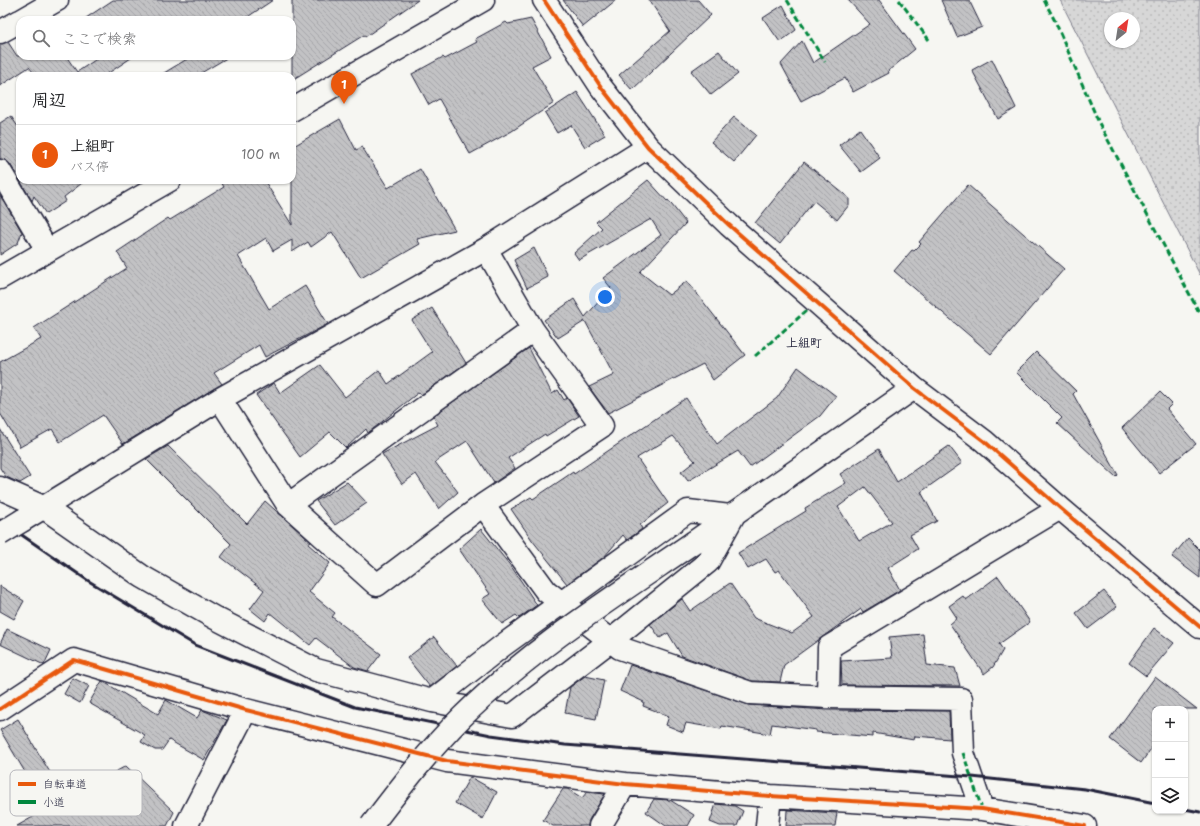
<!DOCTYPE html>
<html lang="ja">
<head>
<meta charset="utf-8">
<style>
	:root { --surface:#fff; --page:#f2f2f2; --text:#202124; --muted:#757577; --line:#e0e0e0; --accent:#ea580c }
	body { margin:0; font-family:"Shantell Sans","Klee One",sans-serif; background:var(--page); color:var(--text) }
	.controls { position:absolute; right:12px; bottom:12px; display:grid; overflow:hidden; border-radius:8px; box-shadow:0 1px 3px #0004 }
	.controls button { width:36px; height:36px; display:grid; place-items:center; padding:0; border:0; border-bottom:1px solid var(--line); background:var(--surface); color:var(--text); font:20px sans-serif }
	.compass { position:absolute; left:1104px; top:12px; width:36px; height:36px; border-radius:50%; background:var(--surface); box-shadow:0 1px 3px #0004; rotate:30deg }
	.you { position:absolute; left:605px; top:297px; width:14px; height:14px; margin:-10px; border:3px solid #fff; border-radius:50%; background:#1a73e8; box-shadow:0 0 0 6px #1a73e833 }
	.badge { display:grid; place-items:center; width:26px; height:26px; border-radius:50%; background:var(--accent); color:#fff; font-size:13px; font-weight:700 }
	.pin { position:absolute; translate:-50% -33px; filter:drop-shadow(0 1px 2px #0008) }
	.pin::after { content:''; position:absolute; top:21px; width:14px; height:12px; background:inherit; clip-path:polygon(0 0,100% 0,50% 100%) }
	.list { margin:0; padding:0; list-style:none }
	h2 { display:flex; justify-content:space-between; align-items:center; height:52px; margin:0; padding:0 16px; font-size:17px }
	h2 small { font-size:13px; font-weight:400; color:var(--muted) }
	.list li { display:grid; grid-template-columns:26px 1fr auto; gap:12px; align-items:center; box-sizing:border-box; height:60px; padding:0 16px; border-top:1px solid var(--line) }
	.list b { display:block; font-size:15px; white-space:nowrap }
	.list p { margin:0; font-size:13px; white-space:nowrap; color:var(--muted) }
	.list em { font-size:13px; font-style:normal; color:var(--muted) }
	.icon { flex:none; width:22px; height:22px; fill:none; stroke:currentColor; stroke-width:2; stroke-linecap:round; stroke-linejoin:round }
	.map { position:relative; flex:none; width:1200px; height:826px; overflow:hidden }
	.search { position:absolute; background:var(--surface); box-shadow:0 1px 3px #0004; left:16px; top:16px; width:280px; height:44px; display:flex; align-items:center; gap:10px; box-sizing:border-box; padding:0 14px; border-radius:12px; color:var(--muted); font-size:15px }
	.panel { position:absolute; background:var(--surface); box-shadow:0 1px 3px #0004; left:16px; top:72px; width:280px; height:112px; border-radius:12px }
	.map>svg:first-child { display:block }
	.grass { fill:url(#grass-dots); stroke:#7c7c89; fill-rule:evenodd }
	.building { fill:url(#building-back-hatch); stroke:#22223b; fill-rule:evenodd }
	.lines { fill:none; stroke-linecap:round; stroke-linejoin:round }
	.minor-casing { stroke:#22223b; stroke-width:25 }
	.minor { stroke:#f6f6f2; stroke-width:22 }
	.rail { stroke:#22223b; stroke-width:3 }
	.minor-bridge-casing { stroke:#22223b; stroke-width:25; stroke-linecap:butt }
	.minor-bridge { stroke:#f6f6f2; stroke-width:22 }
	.quiet { stroke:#00873e; stroke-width:3; stroke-dasharray:6 3; stroke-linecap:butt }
	.cycleway-casing { stroke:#f6f6f2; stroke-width:6 }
	.cycleway { stroke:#e8590c; stroke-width:4 }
	.labels { text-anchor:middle; stroke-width:3; stroke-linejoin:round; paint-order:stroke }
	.neighbourhood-label { font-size:12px; font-weight:bold; fill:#22223b; stroke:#f6f6f2 }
	.key { fill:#f6f6f2; stroke:#b6b6bb; stroke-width:1 }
	.key-label { font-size:11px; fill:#22223b }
</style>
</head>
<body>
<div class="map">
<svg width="1200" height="826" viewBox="0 0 1200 826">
	<defs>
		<pattern id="grass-dots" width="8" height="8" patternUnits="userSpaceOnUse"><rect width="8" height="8" fill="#d7d7d7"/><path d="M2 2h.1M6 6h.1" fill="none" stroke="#b8b8b9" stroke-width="1.8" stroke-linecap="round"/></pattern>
		<pattern id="building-back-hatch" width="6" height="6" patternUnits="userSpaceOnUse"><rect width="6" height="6" fill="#c2c2c4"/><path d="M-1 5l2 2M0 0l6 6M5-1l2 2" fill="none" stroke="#a6a6a9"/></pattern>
	</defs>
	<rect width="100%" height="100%" fill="#f6f6f2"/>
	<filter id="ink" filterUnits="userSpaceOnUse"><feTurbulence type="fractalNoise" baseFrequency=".025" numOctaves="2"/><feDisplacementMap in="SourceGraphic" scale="8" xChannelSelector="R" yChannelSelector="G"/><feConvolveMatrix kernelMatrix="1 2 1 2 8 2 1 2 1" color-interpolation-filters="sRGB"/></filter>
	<g filter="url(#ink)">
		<path class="grass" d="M1060 0H1200V275ZM1110 18H1134V42H1110Z"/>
		<path class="building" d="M113 0H273L243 20H83Z
			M292 0H418L365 37 364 35 292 80Z
			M563 0H616L583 27Z
			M649 0H698L711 15 632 90 619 75 670 31Z
			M848 0H879L915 49 888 71 889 73 853 92 845 78 801 101 781 64 802 41 813 63 870 24Z
			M941 0H969L982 27 957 37Z
			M783 5 796 30 780 42 763 18Z
			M531 19 551 56 532 66 554 103 512 131 470 154 439 99 429 105 412 74 443 57 445 59 477 42 475 39 506 22 508 24Z
			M8 42 17 56H66L77 72 101 56H134L104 76H36L29 67 0 86V44Z
			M719 51 738 74 711 95 691 71Z
			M192 56H230L196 76H159Z
			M992 59 1016 108 998 119 972 70Z
			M577 92 605 135 585 147 571 125 557 133 545 113Z
			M11 116 20 130V180H86L64 197 66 201 46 214 34 196 32 201 10 164 6 160 0 159V123Z
			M734 117 756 135 734 162 711 142Z
			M340 119 356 150 362 147 388 188 420 169 455 230 417 239 420 244 361 278 332 232 311 247 308 242 292 252V240L273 251 266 238 238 256 269 309 305 286 328 324 265 357 259 345 214 373 222 384 123 444 103 415 60 442 52 429 20 447 0 413V362L41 339 34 328 127 268 117 252 168 218 170 220 224 187 220 180H264L292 225V147Z
			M860 129 880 158 861 172 839 145Z
			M804 162 849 198V205L837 220 814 201 780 244 755 223Z
			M648 180 667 201 668 200 686 223 640 272 669 295 687 281 745 355 713 380 703 364 608 413 589 387 614 375 585 321 558 338 544 320 574 299 585 317 611 288 603 278 661 235 651 219 579 260 574 253 602 228 596 222Z
			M968 185 1064 269 991 354 894 271 912 250 914 251 921 244 919 242Z
			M0 195 22 232 18 243 0 255Z
			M534 248 548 277 527 288 514 260Z
			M432 308 466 363 421 395 419 392 368 433 366 429 346 448 330 432 300 457 256 395 274 383 280 393 320 365 345 397 379 370 388 384 432 352 412 320Z
			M529 348 552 394 558 390 564 400 567 398 579 416 546 436 545 434 508 458 515 468 494 483 467 441 435 462 458 492 439 509 416 474 402 484 382 454 438 425 433 416Z
			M1036 352 1076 391 1073 394 1118 475 1116 477 1057 423 1062 418 1016 372Z
			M798 367 836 396 820 416 750 467 738 451 688 481 681 472 695 461 673 436 637 458 668 503 640 525 642 529 627 540 623 535 604 557 567 584 532 540 511 509 531 497 533 499 573 472 574 474 686 398 717 444 777 398Z
			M1160 392 1172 404 1167 409 1196 444 1159 473 1122 428Z
			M0 429 30 477 20 483 6 477 0 468Z
			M168 446 247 524 265 501 311 542 308 544 330 563 309 592 335 613 332 617 381 654 368 671 354 667 316 638 310 645 270 613 265 621 250 609 264 590 221 557 231 544 146 459Z
			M949 446 962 463 921 492 937 521 910 535 918 549 888 568 900 590 863 612 861 609 784 665 780 682 752 681 682 656 668 633 660 638 650 624 682 599 690 611 730 583 754 618 792 633 814 617 779 570 775 572 766 559 748 569 738 553 806 511 805 508 846 483 840 474 879 449 897 482ZM865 487 892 522 859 541 838 507Z
			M347 482 367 503 335 525 316 501Z
			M481 529 513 569 537 605 519 618 516 615 502 624 482 599 490 594 459 549Z
			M1188 538 1200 550V578L1172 557Z
			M998 576 1030 622 999 644 1003 650 993 667 984 674 950 624 957 618 949 606 963 596 966 600Z
			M0 586 24 601 14 619 0 611Z
			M1104 591 1117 607 1088 629 1076 613Z
			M1154 628 1174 643 1146 676 1129 663Z
			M7 629 51 650 44 665 0 644Z
			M923 634 927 665 955 668 960 686 842 685 841 661 892 658 889 637Z
			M434 637 457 666 430 687 407 658Z
			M630 665 749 705 828 710 949 711 950 739 915 736 914 740 873 733V737L816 732V730L772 724 770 734 722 726 721 729 686 723 683 732 666 725 669 716 643 706 644 702 620 691Z
			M585 676 604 680 596 719 565 713 570 687Z
			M1155 677 1197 709H1155V743L1141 763 1110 739Z
			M73 678 89 686 80 703 64 694Z
			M102 681 158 714 166 700 197 718 202 710 227 720 204 760 169 740 162 750H155L141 742 145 735 89 703Z
			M18 719 66 799 126 766 174 812 167 826H17L47 809 0 730Z
			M470 777 497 792 483 819 455 803Z
			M563 789H568L582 798 587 792 605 794 589 820 588 826H553L543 820Z
			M654 799 670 800 694 815 688 826H666L646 812Z
			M716 804 735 806 743 811 737 826H720L710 822Z
			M787 810 837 813 835 826H786Z"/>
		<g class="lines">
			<g class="minor-casing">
				<path id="minor" d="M544 0 601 87 648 147 729 225 914 388 984 441 1060 508 1200 627
					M22 20 57 0
					M0 32 20 21
					M292 110 483 0
					M0 171 47 250
					M0 278 170 180
					M220 399 288 505 377 585 483 505 602 426 533 330 486 249
					M0 488 43 507 143 577 215 618 316 670 432 701
					M288 505 533 330
					M483 505 546 591 620 648 750 693 828 697
					M730 516 688 511 502 646 432 701 512 716 610 641 708 562 735 513
					M23 520 220 399 486 249 648 147
					M694 542 914 388
					M0 709 74 660 246 710 447 761 625 784 770 796 982 809 1085 826
					M982 809 963 753 961 699 828 697 829 647 1060 508
					M186 826 246 710
					M600 826 625 784
					M767 826 770 796"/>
			</g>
			<use href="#minor" class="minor"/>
			<path class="rail" d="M0 520 87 580 195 645 355 707 491 735 565 745 972 777 1085 789 1155 803
				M1185 809 1200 812"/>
			<g class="minor-bridge-casing">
				<path id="minor-bridge" d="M0 534 23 520
					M371 826C400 788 429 750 462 717 531 649 615 596 694 542"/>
			</g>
			<use href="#minor-bridge" class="minor-bridge"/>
			<path class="quiet" d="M787 0 825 62
				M899 0 929 40
				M1044 0 1055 21 1099 123 1200 314
				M755 356 806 311
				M963 753 982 809"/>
			<g class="cycleway-casing">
				<path id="cycleway" d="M544 0 601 87 648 147 729 225 914 388 984 441 1060 508 1200 627
					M0 709 74 660 246 710 447 761 625 784 770 796 982 809 1085 826"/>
			</g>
			<use href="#cycleway" class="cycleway"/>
		</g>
	</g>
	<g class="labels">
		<g class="neighbourhood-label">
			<text x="804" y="347">上組町</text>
		</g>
	</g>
	<rect x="10" y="770" width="132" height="46" rx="6" class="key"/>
	<rect x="18" y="782" width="18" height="4" fill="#e8590c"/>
	<rect x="18" y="800" width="18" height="4" fill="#00873e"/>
	<g class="key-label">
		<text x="43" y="788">自転車道</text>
		<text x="43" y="806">小道</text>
	</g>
</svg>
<div class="controls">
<button>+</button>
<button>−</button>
<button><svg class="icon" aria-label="layers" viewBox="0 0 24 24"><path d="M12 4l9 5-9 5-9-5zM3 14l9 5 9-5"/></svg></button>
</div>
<svg class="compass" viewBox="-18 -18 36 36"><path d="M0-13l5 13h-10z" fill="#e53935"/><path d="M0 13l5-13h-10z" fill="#757577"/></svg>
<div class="you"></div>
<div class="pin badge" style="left:344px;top:104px">1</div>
<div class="search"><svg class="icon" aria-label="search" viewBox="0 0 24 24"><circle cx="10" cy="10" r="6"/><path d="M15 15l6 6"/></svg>ここで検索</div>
<section class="panel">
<h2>周辺<small></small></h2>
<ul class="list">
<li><span class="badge">1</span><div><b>上組町</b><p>バス停</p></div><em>100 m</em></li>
</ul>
</section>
</div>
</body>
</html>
